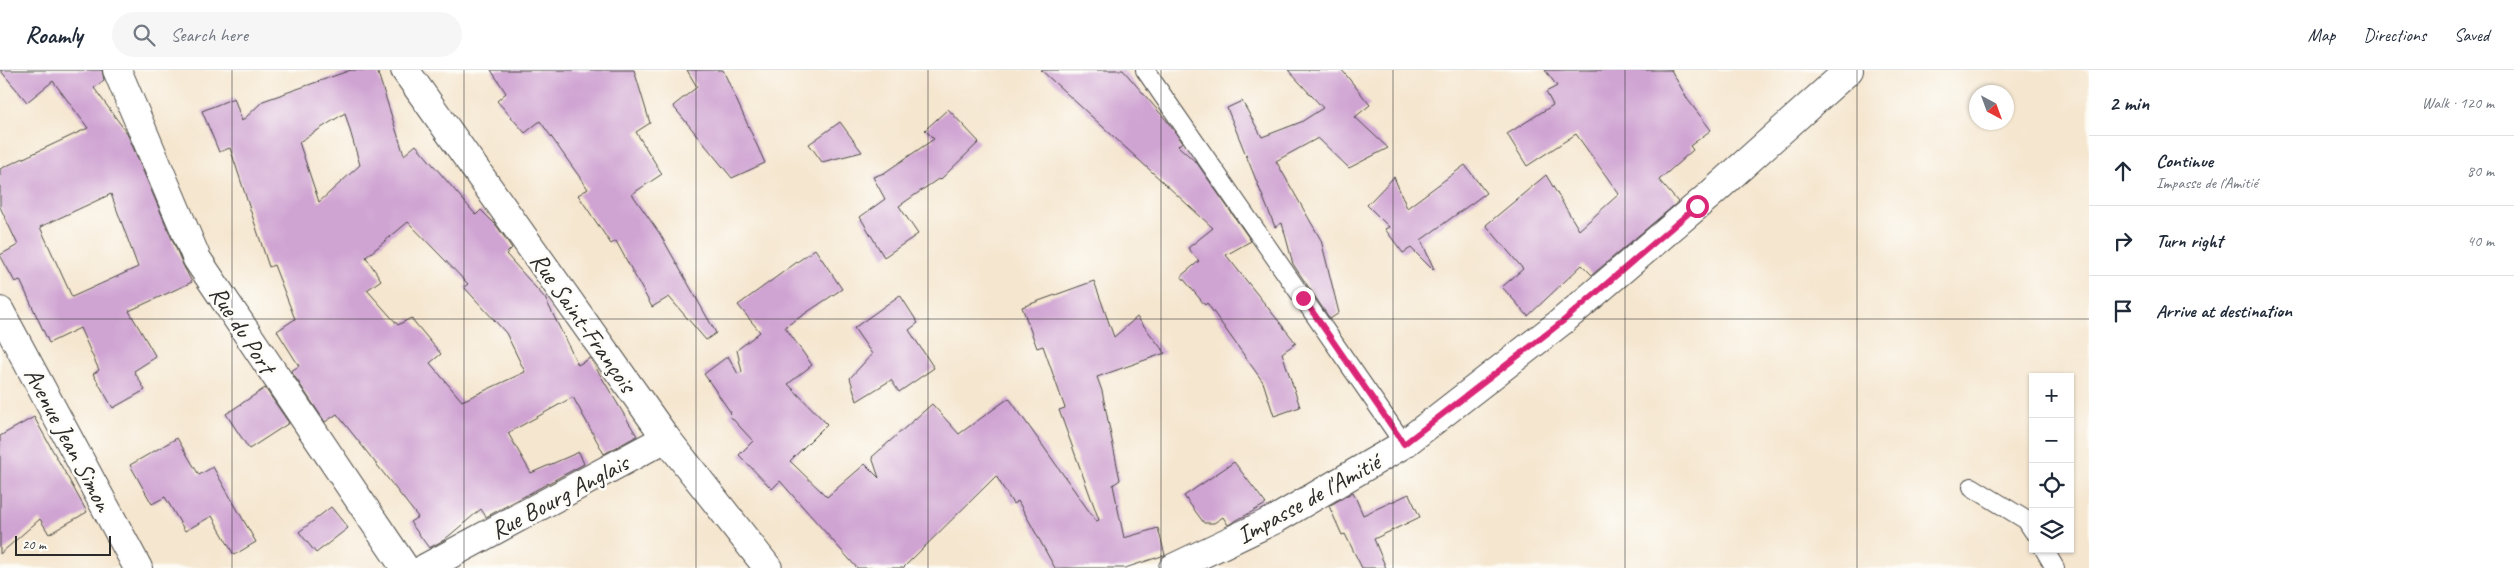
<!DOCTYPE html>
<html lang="en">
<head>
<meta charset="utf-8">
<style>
	:root { --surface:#fff; --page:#f6f6f7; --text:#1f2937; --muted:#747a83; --line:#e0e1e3 }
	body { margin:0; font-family:Caveat,sans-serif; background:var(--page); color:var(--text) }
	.controls { position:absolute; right:15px; bottom:15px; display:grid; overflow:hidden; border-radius:0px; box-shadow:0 1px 4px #0004 }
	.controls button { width:45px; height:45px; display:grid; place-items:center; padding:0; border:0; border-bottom:1px solid var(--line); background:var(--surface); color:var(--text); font:25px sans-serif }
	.compass { position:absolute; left:1969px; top:15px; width:45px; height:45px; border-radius:50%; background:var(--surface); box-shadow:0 1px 4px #0004; rotate:139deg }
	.scale { position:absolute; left:15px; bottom:12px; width:96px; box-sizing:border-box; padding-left:5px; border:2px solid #2b2b2b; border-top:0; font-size:14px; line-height:18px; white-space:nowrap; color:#2b2b2b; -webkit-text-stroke:4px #fdfcf7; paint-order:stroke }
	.stop { position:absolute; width:15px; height:15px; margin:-11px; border:4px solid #db2777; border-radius:50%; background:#fff }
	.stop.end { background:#db2777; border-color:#fff; box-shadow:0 1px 5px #0008 }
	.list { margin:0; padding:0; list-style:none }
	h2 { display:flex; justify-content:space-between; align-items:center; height:65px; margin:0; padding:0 20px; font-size:21px }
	h2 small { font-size:16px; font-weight:400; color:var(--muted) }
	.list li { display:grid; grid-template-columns:32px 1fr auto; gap:15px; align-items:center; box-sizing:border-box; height:70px; padding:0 20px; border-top:1px solid var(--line) }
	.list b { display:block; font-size:19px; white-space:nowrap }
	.list p { margin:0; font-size:16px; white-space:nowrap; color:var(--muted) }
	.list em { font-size:16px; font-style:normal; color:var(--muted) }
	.icon { flex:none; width:28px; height:28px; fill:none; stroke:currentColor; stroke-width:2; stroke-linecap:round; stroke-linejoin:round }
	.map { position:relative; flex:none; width:2089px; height:498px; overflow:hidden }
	header { display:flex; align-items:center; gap:30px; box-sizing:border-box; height:70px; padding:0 25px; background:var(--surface); border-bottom:1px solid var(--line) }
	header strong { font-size:24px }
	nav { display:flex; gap:28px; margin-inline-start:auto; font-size:18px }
	.search { width:350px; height:45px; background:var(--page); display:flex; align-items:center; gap:12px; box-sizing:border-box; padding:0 18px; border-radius:28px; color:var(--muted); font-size:19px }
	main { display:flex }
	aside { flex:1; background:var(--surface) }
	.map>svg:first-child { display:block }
	.building { fill:#cfa3d2; fill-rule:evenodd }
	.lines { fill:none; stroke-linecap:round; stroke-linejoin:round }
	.service-casing { stroke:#494744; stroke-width:20 }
	.minor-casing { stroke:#494744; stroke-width:30 }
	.tertiary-casing { stroke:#494744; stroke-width:30 }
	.service { stroke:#fff; stroke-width:18 }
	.minor { stroke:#fff; stroke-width:28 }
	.tertiary { stroke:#fff; stroke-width:28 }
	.route { stroke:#db2777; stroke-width:6 }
	.grid { fill:none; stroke:#2b2b2b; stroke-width:1; stroke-opacity:0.55 }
	.labels { text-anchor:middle; stroke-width:5; stroke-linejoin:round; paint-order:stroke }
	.street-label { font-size:25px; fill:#2b2b2b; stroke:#fdfcf7 }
</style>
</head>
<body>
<header>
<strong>Roamly</strong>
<div class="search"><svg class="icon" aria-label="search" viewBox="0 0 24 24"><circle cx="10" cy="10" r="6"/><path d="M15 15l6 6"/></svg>Search here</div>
<nav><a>Map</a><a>Directions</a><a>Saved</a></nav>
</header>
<main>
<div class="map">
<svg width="2089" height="498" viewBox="0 0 2089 498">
	<rect width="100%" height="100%" fill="#fdfcf7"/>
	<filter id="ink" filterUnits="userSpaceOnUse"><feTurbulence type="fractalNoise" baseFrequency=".02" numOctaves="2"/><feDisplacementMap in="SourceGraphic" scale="10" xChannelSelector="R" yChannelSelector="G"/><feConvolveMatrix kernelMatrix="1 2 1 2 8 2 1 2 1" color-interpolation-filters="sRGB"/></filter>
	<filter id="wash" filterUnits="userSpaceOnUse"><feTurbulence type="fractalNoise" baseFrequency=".0096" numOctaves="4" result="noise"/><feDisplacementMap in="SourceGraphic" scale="20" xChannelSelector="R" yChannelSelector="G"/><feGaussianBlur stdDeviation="1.12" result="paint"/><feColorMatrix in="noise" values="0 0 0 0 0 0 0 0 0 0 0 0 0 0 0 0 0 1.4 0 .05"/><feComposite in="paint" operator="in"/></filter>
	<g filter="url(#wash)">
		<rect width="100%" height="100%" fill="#f5e6cf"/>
		<g id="blocks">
			<path class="building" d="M0 0H102L104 10 94 18 127 63 183 195 192 212 129 241 156 287 134 301 145 320 113 338 93 304 99 300 80 258 49 273 20 210 15 212 0 185 18 175 0 137V99L88 58 53 11 27 32ZM111 124 138 197 72 227 40 157Z
				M351 0H377L404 85 416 75 476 145 481 140 496 155 512 178 506 184 545 228 578 295 590 288 637 366 604 384 573 327 508 363 531 403 579 382 584 394 486 447 481 439 444 470 429 478 410 452 418 447 337 344 325 352 291 301 299 296 277 261 295 249 274 195 269 197 230 78 219 82 202 41 234 28 242 51 263 31ZM345 43 360 95 319 132 299 72ZM408 152 468 214 464 217 506 263 525 302 462 331 430 293 441 284 411 248 398 255 367 220 381 210 366 187Z
				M491 0H634L650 53 636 62 662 104 632 124 660 164 716 263 706 270 669 227 652 237 616 171 611 174 578 125 588 119 540 51 525 63 497 31 506 23Z
				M687 0H723L765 93 732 108 673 36 697 17Z
				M1041 0H1123L1167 51 1182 72 1178 76 1197 93 1251 171 1226 185 1296 273 1282 283 1300 337 1274 346 1263 312 1207 233 1205 235 1181 206 1199 191 1188 178 1213 158Z
				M1288 0H1342L1370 35 1355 47 1388 78 1349 98 1318 68 1276 91 1321 170 1339 243 1330 249 1293 194 1282 153 1275 157 1227 38 1242 31 1262 67 1301 52 1323 38Z
				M1545 0H1671L1688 30 1711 60 1690 76 1693 80 1659 110 1678 132 1592 205 1582 195 1528 246 1502 217 1523 199 1486 155 1546 105 1579 160 1619 124 1576 64 1527 96 1507 64 1553 35 1546 22 1557 16Z
				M948 39 979 72 940 110 938 109 899 136 918 164 884 187 860 147 885 129 873 107 884 103 934 69 925 60Z
				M840 52 862 82 822 92 809 74Z
				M1465 95 1486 123 1421 170 1434 199 1433 200 1411 178 1403 183 1385 159 1389 157 1367 135 1394 107 1407 138Z
				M815 179 842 219 785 257 812 295 788 314 827 354 790 391 827 427 865 394 879 408 872 387 932 334 959 364 1009 328 1096 451 1099 450 1059 340 1065 338 1043 276 1037 278 1022 237 1094 211 1114 267 1137 247 1165 283 1097 307 1102 321 1120 410 1113 415 1124 468 1158 458 1165 485 1125 498H1055L1018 431 1013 434 996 406 903 498H857L780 411 772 419 739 385 753 371 729 345 731 343 704 304 728 286 738 304 742 302 737 280 760 262 738 235Z
				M900 225 918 253 909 260 934 298 899 322 891 310 857 331 850 308 872 284 854 258Z
				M265 318 289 353 249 379 226 344Z
				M34 347 87 442 49 464 40 449 0 484V366Z
				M177 368 199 405 213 397 256 472 234 485 212 446 185 461 165 427 152 434 130 395Z
				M1234 392 1266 434 1228 455 1223 447 1214 453H1204L1184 426Z
				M1353 422 1363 445 1409 424 1420 447 1374 469 1386 498H1362L1345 464 1342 465 1329 436Z
				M331 437 348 458 316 483 299 462Z"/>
		</g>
	</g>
	<g filter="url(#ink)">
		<use href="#blocks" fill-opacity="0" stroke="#494744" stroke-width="1"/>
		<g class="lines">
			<g class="service-casing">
				<path id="service" d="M1145 0 1404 374
					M1972 417 2026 450 2033 461
					M2044 479 2055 498"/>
			</g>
			<g class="minor-casing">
				<path id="minor" d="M117 0 197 189 405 498
					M425 498 666 368
					M1173 498 1276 449 1404 374 1561 252 1712 123 1849 0"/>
			</g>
			<g class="tertiary-casing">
				<path id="tertiary" d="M405 0 666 368 768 498
					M0 241 138 498"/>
			</g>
			<use href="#service" class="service"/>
			<use href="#minor" class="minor"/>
			<use href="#tertiary" class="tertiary"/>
		</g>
	</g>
	<g class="lines" filter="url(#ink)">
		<path class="route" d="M1303 228 1404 374 1562 252 1697 136"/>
	</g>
	<path class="grid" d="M232 0V498M464 0V498M696 0V498M928 0V498M1161 0V498M1393 0V498M1625 0V498M1857 0V498M0 249H2089"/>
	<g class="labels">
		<g class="street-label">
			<text transform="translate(584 252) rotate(55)" y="9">Rue Saint-François</text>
			<text transform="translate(243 259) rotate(57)" y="9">Rue du Port</text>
			<text transform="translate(69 369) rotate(62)" y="9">Avenue Jean Simon</text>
			<text transform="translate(559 426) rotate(-28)" y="9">Rue Bourg Anglais</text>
			<text transform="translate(1308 428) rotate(-29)" y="9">Impasse de l'Amitié</text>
		</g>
	</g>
</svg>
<div class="controls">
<button>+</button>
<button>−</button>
<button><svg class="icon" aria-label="locate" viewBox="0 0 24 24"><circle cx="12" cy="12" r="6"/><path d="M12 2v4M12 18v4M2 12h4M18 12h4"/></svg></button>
<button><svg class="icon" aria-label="layers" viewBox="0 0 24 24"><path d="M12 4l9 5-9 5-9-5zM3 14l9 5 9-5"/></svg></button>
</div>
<svg class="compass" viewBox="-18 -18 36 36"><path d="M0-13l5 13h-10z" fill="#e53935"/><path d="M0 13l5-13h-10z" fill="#747a83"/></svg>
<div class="scale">20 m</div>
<div class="stop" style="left:1697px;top:136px"></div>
<div class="stop end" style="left:1303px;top:228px"></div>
</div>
<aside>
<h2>2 min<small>Walk · 120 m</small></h2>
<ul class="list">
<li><svg class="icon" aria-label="ahead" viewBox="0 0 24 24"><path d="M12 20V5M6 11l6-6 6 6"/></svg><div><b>Continue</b><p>Impasse de l'Amitié</p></div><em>80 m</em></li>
<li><svg class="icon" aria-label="right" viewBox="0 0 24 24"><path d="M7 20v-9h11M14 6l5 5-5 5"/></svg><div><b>Turn right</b></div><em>40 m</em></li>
<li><svg class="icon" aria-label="arrive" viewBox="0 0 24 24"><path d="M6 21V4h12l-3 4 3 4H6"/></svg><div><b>Arrive at destination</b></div></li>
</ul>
</aside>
</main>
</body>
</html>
